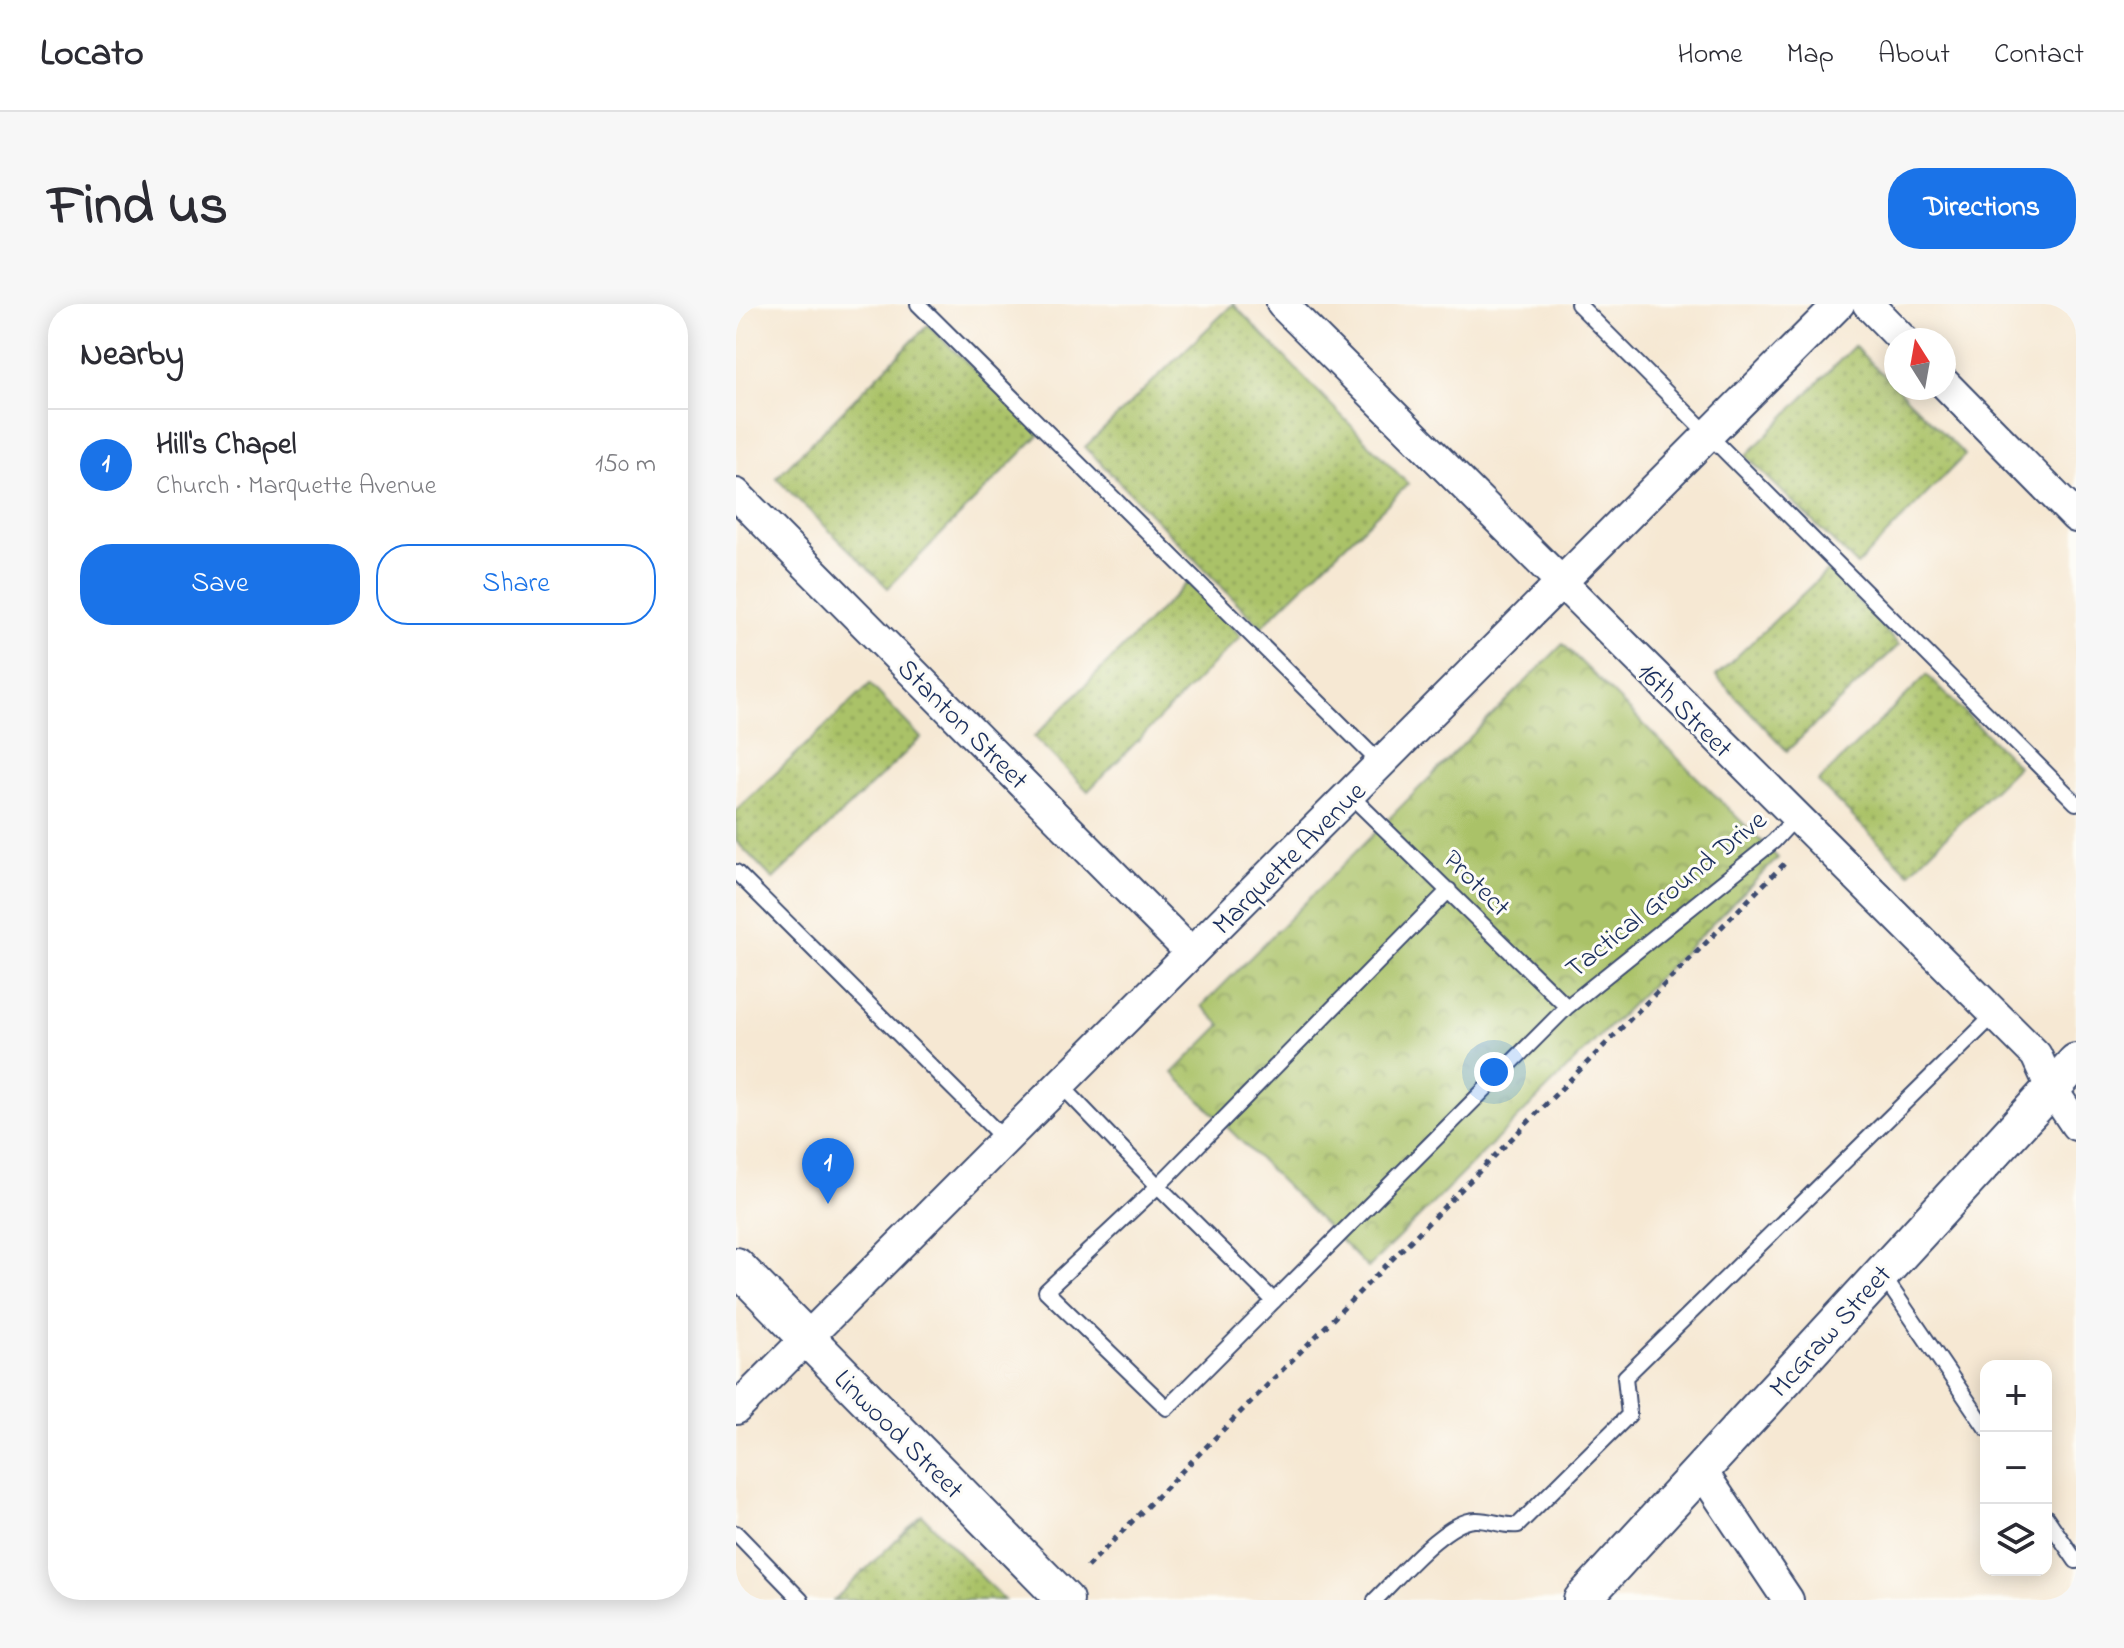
<!DOCTYPE html>
<html lang="en">
<head>
<meta charset="utf-8">
<style>
	:root { --surface:#fff; --page:#f7f7f7; --text:#2b2b33; --muted:#7c7c81; --line:#e1e1e2; --accent:#1a73e8 }
	body { margin:0; font-family:"Indie Flower",sans-serif; background:var(--page); color:var(--text) }
	.controls { position:absolute; right:24px; bottom:24px; display:grid; overflow:hidden; border-radius:16px; box-shadow:0 4px 20px #0003 }
	.controls button { width:72px; height:72px; display:grid; place-items:center; padding:0; border:0; border-bottom:2px solid var(--line); background:var(--surface); color:var(--text); font:40px sans-serif }
	.compass { position:absolute; left:1148px; top:24px; width:72px; height:72px; border-radius:50%; background:var(--surface); box-shadow:0 4px 20px #0003; rotate:349deg }
	.you { position:absolute; left:758px; top:768px; width:28px; height:28px; margin:-20px; border:6px solid #fff; border-radius:50%; background:#1a73e8; box-shadow:0 0 0 12px #1a73e833 }
	.badge { display:grid; place-items:center; width:52px; height:52px; border-radius:50%; background:var(--accent); color:#fff; font-size:26px; font-weight:700 }
	.pin { position:absolute; translate:-50% -66px; filter:drop-shadow(0 2px 4px #0008) }
	.pin::after { content:''; position:absolute; top:42px; width:28px; height:24px; background:inherit; clip-path:polygon(0 0,100% 0,50% 100%) }
	.list { margin:0; padding:0; list-style:none }
	h2 { display:flex; justify-content:space-between; align-items:center; height:104px; margin:0; padding:0 32px; font-size:34px }
	h2 small { font-size:26px; font-weight:400; color:var(--muted) }
	.list li { display:grid; grid-template-columns:52px 1fr auto; gap:24px; align-items:center; box-sizing:border-box; height:112px; padding:0 32px; border-top:2px solid var(--line) }
	.list b { display:block; font-size:30px; white-space:nowrap }
	.list p { margin:0; font-size:26px; white-space:nowrap; color:var(--muted) }
	.list em { font-size:26px; font-style:normal; color:var(--muted) }
	.actions { display:flex; gap:16px; padding:24px 32px }
	.actions a { flex:1; padding:18px 0; border:2px solid var(--accent); border-radius:32px; text-align:center; font-size:28px; color:var(--accent) }
	.actions .main { background:var(--accent); color:#fff }
	.icon { flex:none; width:44px; height:44px; fill:none; stroke:currentColor; stroke-width:2; stroke-linecap:round; stroke-linejoin:round }
	.map { position:relative; flex:none; width:1340px; height:1296px; overflow:hidden; border-radius:32px }
	header { display:flex; align-items:center; gap:48px; box-sizing:border-box; height:112px; padding:0 40px; background:var(--surface); border-bottom:2px solid var(--line) }
	header strong { font-size:38px }
	nav { display:flex; gap:44px; margin-inline-start:auto; font-size:28px }
	.intro { display:flex; align-items:center; justify-content:space-between; box-sizing:border-box; height:192px; padding:0 48px }
	h1 { margin:0; font-size:56px }
	.button { padding:20px 36px; border-radius:32px; background:var(--accent); color:#fff; font-size:28px; font-weight:700 }
	main { display:flex; gap:48px; padding:0 48px }
	aside { flex:1; background:var(--surface); border-radius:32px; box-shadow:0 4px 20px #0003 }
	.map>svg:first-child { display:block }
	.grass { fill:url(#grass-dots); stroke:#627863; stroke-width:2 }
	.park { fill:url(#park-crowns); stroke:#627863; stroke-width:2 }
	.lines { fill:none; stroke-linecap:round; stroke-linejoin:round }
	.service-casing { stroke:#3c4b70; stroke-width:18 }
	.minor-casing { stroke:#3c4b70; stroke-width:34 }
	.tertiary-casing { stroke:#3c4b70; stroke-width:40 }
	.path { stroke:#3c4b70; stroke-width:5; stroke-dasharray:6 6; stroke-linecap:butt }
	.service { stroke:#fff; stroke-width:14 }
	.minor { stroke:#fff; stroke-width:30 }
	.tertiary { stroke:#fff; stroke-width:36 }
	.labels { text-anchor:middle; stroke-width:6; stroke-linejoin:round; paint-order:stroke }
	.street-label { font-size:28px; fill:#1b2f5e; stroke:#fdfcf7 }
</style>
</head>
<body>
<header>
<strong>Locato</strong>
<nav><a>Home</a><a>Map</a><a>About</a><a>Contact</a></nav>
</header>
<div class="intro"><h1>Find us</h1><a class="button">Directions</a></div>
<main>
<aside>
<h2>Nearby<small></small></h2>
<ul class="list">
<li><span class="badge">1</span><div><b>Hill's Chapel</b><p>Church · Marquette Avenue</p></div><em>150 m</em></li>
</ul>
<div class="actions"><a class="main">Save</a><a>Share</a></div>
</aside>
<div class="map">
<svg width="1340" height="1296" viewBox="0 0 1340 1296">
	<defs>
		<pattern id="grass-dots" width="8" height="8" patternUnits="userSpaceOnUse" patternTransform="scale(2)"><rect width="8" height="8" fill="#aac268"/><path d="M2 2h.1M6 6h.1" fill="none" stroke="#8a9e59" stroke-width="1.8" stroke-linecap="round"/></pattern>
		<pattern id="park-crowns" width="20" height="18" patternUnits="userSpaceOnUse" patternTransform="scale(2)"><rect width="20" height="18" fill="#aac268"/><path d="M2 6a3 3 0 1 1 6 0M12 15a3 3 0 1 1 6 0" fill="none" stroke="#8a9e59"/></pattern>
	</defs>
	<rect width="100%" height="100%" fill="#fdfcf7"/>
	<filter id="ink" filterUnits="userSpaceOnUse"><feTurbulence type="fractalNoise" baseFrequency=".0125" numOctaves="2"/><feDisplacementMap in="SourceGraphic" scale="16" xChannelSelector="R" yChannelSelector="G"/><feConvolveMatrix kernelMatrix="1 2 1 2 8 2 1 2 1" color-interpolation-filters="sRGB"/></filter>
	<filter id="wash" filterUnits="userSpaceOnUse"><feTurbulence type="fractalNoise" baseFrequency=".006" numOctaves="4" result="noise"/><feDisplacementMap in="SourceGraphic" scale="32" xChannelSelector="R" yChannelSelector="G"/><feGaussianBlur stdDeviation="1.8" result="paint"/><feColorMatrix in="noise" values="0 0 0 0 0 0 0 0 0 0 0 0 0 0 0 0 0 1.4 0 .05"/><feComposite in="paint" operator="in"/></filter>
	<g filter="url(#wash)">
		<rect width="100%" height="100%" fill="#f6e8d3"/>
		<path class="grass" d="M497 0 672 180 525 323 349 143Z
			M192 21 304 130 152 284 40 174Z
			M1118 42 1229 151 1121 261 1010 152Z
			M1092 266 1163 341 1051 447 980 372Z
			M451 279 505 332 352 487 298 433Z
			M1191 371 1282 462 1173 569 1082 478Z
			M134 380 185 434 37 575 0 537V507Z
			M186 1211 268 1296H98Z"/>
		<path class="park" d="M827 340 1042 554 632 964 437 769 485 721 466 702Z"/>
	</g>
	<g filter="url(#ink)">
		<g class="lines">
			<g class="service-casing">
				<path id="service" d="M182 0 645 460
					M842 0 1340 499
					M614 491 831 703
					M0 568 269 836
					M324 780 422 882 713 586
					M1145 969 1250 1124
					M538 997 422 882 310 987 431 1104 831 703 1038 537 1060 513
					M1310 1213 1340 1257
					M0 1229 65 1296
					M639 1296C662 1274 709 1217 739 1216 754 1215 767 1223 782 1221L893 1111 889 1073 1259 710"/>
			</g>
			<g class="minor-casing">
				<path id="minor" d="M546 0 1300 751 1315 784 1340 821
					M1132 0 1167 36
					M1208 79 1340 213
					M0 190 455 649
					M0 1105 1103 0
					M965 1166 1052 1296"/>
			</g>
			<g class="tertiary-casing">
				<path id="tertiary" d="M0 962 329 1296
					M846 1296 1340 758"/>
			</g>
			<path class="path" d="M351 1263 1049 559"/>
			<use href="#service" class="service"/>
			<use href="#minor" class="minor"/>
			<use href="#tertiary" class="tertiary"/>
		</g>
	</g>
	<g class="labels">
		<g class="street-label">
			<text transform="translate(950 405) rotate(45)" y="10">16th Street</text>
			<text transform="translate(228 419) rotate(45)" y="10">Stanton Street</text>
			<text transform="translate(552 553) rotate(-45)" y="10">Marquette Avenue</text>
			<text transform="translate(742 578) rotate(45)" y="10">Protect</text>
			<text transform="translate(929 589) rotate(-39)" y="10">Tactical Ground Drive</text>
			<text transform="translate(1093 1026) rotate(-48)" y="10">McGraw Street</text>
			<text transform="translate(164 1129) rotate(45)" y="10">Linwood Street</text>
		</g>
	</g>
</svg>
<div class="controls">
<button>+</button>
<button>−</button>
<button><svg class="icon" aria-label="layers" viewBox="0 0 24 24"><path d="M12 4l9 5-9 5-9-5zM3 14l9 5 9-5"/></svg></button>
</div>
<svg class="compass" viewBox="-18 -18 36 36"><path d="M0-13l5 13h-10z" fill="#e53935"/><path d="M0 13l5-13h-10z" fill="#7c7c81"/></svg>
<div class="you"></div>
<div class="pin badge" style="left:92px;top:900px">1</div>
</div>
</main>
</body>
</html>
